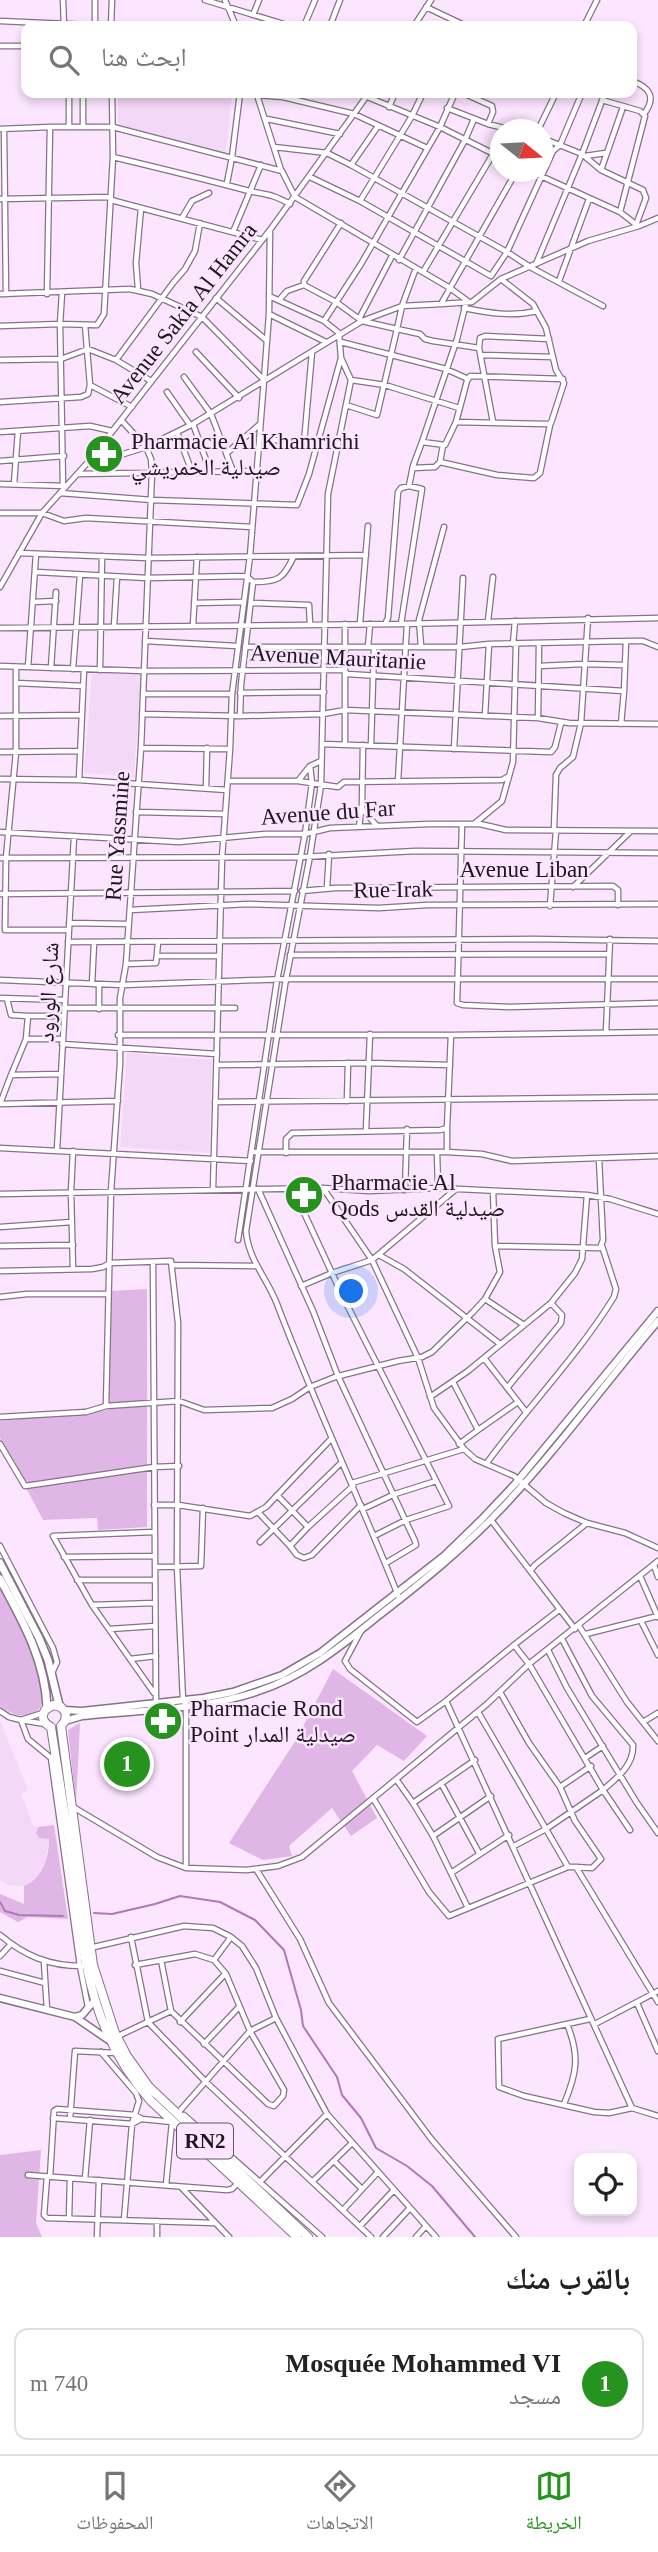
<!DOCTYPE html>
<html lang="ar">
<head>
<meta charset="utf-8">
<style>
	:root { --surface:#fff; --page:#f6f6f6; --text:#222; --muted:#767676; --line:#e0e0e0; --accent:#25931d }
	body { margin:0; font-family:"Times New Roman","Noto Naskh Arabic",serif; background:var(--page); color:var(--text); direction:rtl }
	.controls { position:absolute; right:21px; bottom:21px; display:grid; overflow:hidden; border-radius:14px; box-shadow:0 4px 10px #0003 }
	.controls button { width:63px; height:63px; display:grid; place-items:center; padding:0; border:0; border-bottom:2px solid var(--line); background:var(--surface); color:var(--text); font:35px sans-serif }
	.compass { position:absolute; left:490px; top:119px; width:63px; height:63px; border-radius:50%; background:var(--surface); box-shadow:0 4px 10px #0003; rotate:108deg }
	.you { position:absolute; left:352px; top:1292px; width:24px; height:24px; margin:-18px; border:5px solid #fff; border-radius:50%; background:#1a73e8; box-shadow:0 0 0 10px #1a73e833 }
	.badge { display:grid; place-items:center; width:46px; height:46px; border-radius:50%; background:var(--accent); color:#fff; font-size:23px; font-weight:700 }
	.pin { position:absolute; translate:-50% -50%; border:4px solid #fff; box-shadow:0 2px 7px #0006 }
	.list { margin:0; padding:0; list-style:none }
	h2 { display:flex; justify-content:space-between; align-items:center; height:91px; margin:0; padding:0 28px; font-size:30px }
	h2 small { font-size:23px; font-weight:400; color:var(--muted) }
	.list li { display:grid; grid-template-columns:46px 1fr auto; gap:21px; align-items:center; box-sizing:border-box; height:112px; margin:0 14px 14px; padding:0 14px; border:2px solid var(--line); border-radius:14px }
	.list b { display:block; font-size:26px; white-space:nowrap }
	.list p { margin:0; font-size:23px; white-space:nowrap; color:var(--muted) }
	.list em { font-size:23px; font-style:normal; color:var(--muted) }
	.icon { flex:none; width:38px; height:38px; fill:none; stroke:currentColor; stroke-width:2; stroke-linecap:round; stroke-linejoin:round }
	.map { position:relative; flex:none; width:658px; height:2237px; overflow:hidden; direction:ltr }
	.search { position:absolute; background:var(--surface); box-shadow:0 4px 10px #0003; left:21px; right:21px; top:21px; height:77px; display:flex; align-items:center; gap:18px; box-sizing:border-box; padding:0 24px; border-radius:14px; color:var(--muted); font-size:26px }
	.sheet { height:217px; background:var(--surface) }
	nav { display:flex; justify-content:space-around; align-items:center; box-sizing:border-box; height:98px; border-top:2px solid var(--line); background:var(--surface); font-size:19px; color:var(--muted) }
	nav a { display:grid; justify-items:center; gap:4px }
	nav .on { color:var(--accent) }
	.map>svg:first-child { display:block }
	.built { fill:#f4d8f7 }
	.green { fill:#dfb6e5 }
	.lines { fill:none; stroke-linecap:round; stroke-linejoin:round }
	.stream { stroke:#af78b7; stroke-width:2 }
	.street-casing { stroke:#867288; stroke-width:7 }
	.secondary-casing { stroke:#867288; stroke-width:9 }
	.primary-casing { stroke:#867288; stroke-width:10 }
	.highway-casing { stroke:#867288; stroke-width:10 }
	.street { stroke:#fff; stroke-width:4.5 }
	.secondary { stroke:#fff; stroke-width:6 }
	.primary { stroke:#fff; stroke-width:7 }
	.highway { stroke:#fff; stroke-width:8 }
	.labels { text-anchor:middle; stroke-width:5; stroke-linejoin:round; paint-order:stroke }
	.shield { fill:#fce5ff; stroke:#615563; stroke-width:2 }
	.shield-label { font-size:21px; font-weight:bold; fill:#1e1720 }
	.street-label { font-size:23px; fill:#1e1720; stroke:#fce5ff }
	.poi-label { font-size:23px; fill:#1e1720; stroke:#fce5ff; text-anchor:start }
</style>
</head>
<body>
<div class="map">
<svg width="658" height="2237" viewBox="0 0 658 2237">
	<rect width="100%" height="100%" fill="#fce5ff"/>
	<path class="built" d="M118 93H232L226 152 118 125Z
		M92 671 141 673 134 777 84 773Z
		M127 1053 212 1060 209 1153 120 1147Z
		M0 1721 28 1790 21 1794 33 1825 38 1827 36 1833 49 1839 44 1868 34 1882 24 1886 8 1885 0 1880Z"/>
	<path class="green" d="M147 1289V1527L98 1530 97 1518 43 1520 0 1438V1421L109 1410 111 1291Z
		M0 1586C11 1607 67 1703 31 1715 20 1718 8 1712 0 1706Z
		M333 1669 427 1736 404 1761 377 1745 352 1771 377 1818 351 1836 332 1808 289 1846 292 1856 263 1860 229 1843 296 1740Z
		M80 1723 76 1803 68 1730Z
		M54 1825 68 1919 28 1917 18 1922 0 1912V1894L24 1904V1886C43 1879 49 1857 49 1839L39 1838 36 1833 38 1827Z
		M41 2150 36 2223 42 2237H0V2155Z"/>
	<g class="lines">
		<path class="stream" d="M0 1902 5 1911 19 1915 63 1916
			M94 1913 112 1914 155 1904 180 1896 220 1902 255 1920 284 1950 301 2010 303 2026 337 2077 342 2095 361 2118 376 2148 407 2166 432 2186 475 2237"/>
		<g class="street-casing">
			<path id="street" d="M63 0 64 26
				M95 0V26
				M205 0 290 26
				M225 0 236 26
				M426 7 466 26
				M253 15 259 0
				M0 21 111 26
				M111 26 112 0
				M304 26 315 0
				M330 26 340 0
				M414 26 431 0
				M584 26 597 0
				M0 46H26
				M632 81C649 87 657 97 644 114
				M358 93 440 127 500 157
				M463 93 492 106 493 112 488 124
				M602 100 640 111 645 116 620 212
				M389 107 395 93
				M447 108 488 124 512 130
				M267 119 340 134
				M69 127V93
				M83 127V93
				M0 129 50 127
				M4 129 6 294
				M538 130 556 93
				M542 138 582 154 601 170 643 190 646 198 636 225
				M274 147 327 153 351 165 507 252 530 267 603 306
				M585 156 606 153
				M113 157C159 168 204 179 249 191 268 195 272 194 290 204
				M351 165 378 126
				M281 170 257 95 283 97 354 114 427 148
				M601 170 623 107
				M532 172 620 212 638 226
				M310 177 360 201 491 276 507 252 553 151 560 145 582 93
				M227 183 232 157 240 93
				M0 199 111 197
				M111 200 262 240
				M360 201 412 116 423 93
				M182 218 192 201 209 193
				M341 223 304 281V285L336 302 362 321 397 329 377 415 346 405
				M233 232 261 165
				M399 260 465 140 474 119
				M536 264 582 154 605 93
				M416 268 402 306 397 329 420 334 425 339 433 341 479 348 493 422
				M423 272 493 154
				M559 281 589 199
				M138 289 136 263 141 208
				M62 293 60 324 97 325 104 314 113 157 112 93
				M0 294 130 289 152 294 202 317 264 380
				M47 294 50 127H113L282 171 295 197 450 288 469 302
				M269 296 324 321 361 264 440 127 455 93
				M216 298 266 340
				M280 299 287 291 304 285
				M441 304 472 302 501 279 588 241 639 226 658 218
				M464 308C489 313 512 317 537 311
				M269 314 326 342
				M360 317 392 256
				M0 326 60 324 63 486
				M341 342 446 369 468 379
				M479 348 480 338 485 336 549 339
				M196 352 239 398
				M482 355 553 357
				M341 358 351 380 328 494 321 785 310 856 286 979 246 1231C248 1259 267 1278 277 1304 315 1404 360 1500 400 1600
				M0 360 61 359 88 349 116 360
				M184 377 211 414 233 471
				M351 380 385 385 459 408
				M151 381 116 360 173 283 185 269 195 251 200 223
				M90 385 132 407
				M167 392 190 425
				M0 402 81 397 88 394 90 385 85 325
				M456 422 467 381 470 376 563 379
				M193 424 210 471
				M0 432 90 426 112 431
				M177 432 192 472
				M259 438 316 445
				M422 442 457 339 466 303
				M304 443 312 352
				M443 445 440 462 497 475 534 478 540 473 550 425
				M227 453 259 425
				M0 461 64 456
				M89 461 98 462 146 447 193 424 362 321 402 306 441 304 516 172
				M413 468 435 467 440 462
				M78 474 256 471
				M0 484 66 486
				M14 484 18 431
				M409 486 413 466 422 442 445 445 456 422 548 424 551 423 564 383 556 370 546 328 533 304 501 279
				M60 493 152 500 297 505 309 474 341 358 339 333 324 321
				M0 513H42L64 521 86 518 252 527
				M19 553 148 558 366 555
				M36 572 147 578 246 576 253 582 241 685 240 716
				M253 582C279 582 283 579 294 556
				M0 587 42 513 89 461 270 230 369 93
				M33 602 56 601
				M194 603 242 602
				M251 603 309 605 310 624
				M488 621 493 577
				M360 623 368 526
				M385 624 388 618 398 492 401 488 409 486 422 489 401 624
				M193 625 197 557
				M114 626 117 577
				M0 628 401 624 658 618
				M145 641 237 646
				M513 644 515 621
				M421 646 419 620 444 527
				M245 647H460L489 644 626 641H643L658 647
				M368 647 370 624
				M0 666 144 671 333 670H344L347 674 624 691 626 641
				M539 666 583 664 625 665
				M16 667V752L6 858 5 930H69
				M28 667 36 554
				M51 668 56 592
				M73 669 80 575
				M100 670 102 556
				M16 683 83 686
				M240 693 324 692
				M143 694H232
				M142 714 240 716 323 714 345 710V624
				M0 716 82 715
				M485 716 489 644
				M538 718 539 643
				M621 724 624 691
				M322 744 551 752 555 747 561 723
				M345 744V710L538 718 569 723 658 724
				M371 745 374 648
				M141 748 230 749
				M454 749 463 578
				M0 752 80 751
				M0 779 79 780 227 790
				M79 780 84 669
				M228 781H298L310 766 321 761
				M298 781 338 787 344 782 502 780 509 776
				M398 781 407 624
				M206 788 207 748
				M362 809 377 826
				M136 812 225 814
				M462 824 457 1003 463 1005 509 1007 658 1003
				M474 824 502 801 513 762 516 644
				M359 827 362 804 363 745
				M0 832 179 842 265 834H305L330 828 429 824H480L506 830 658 831
				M0 858 301 857 416 851 658 853
				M573 887 630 832
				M327 888 329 854
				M302 891 335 888 613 886 618 890V905
				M0 894 295 891
				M550 906 556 831 554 828 556 775 560 768 573 757 581 723 588 618
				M130 910 248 904 379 908 427 905 658 904
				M69 923 129 924
				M68 942 534 939 658 941
				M290 955 609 954
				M158 956H218
				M126 964 156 963 158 943
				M0 980 123 985 286 979H658
				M92 984 94 943
				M0 998 65 1000
				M7 999 11 1015 28 1016 26 1039 11 1075
				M64 1008H235
				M99 1009V985
				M28 1016H64
				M606 1032 610 939
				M118 1035H451L658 1032
				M26 1039H63
				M62 1044 217 1054
				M217 1065 368 1063 450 1065
				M347 1101 348 1063
				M215 1102 658 1097
				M0 1104 118 1101
				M0 1104 11 1075 61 1074
				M366 1130 370 1034
				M0 1148 251 1161
				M57 1150 74 837
				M251 1152H447L482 1154 512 1161 658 1156
				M437 1152 438 1188
				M447 1152V1129
				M286 1153V1139L292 1133 440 1130 447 1128 451 1035
				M323 1188 372 1260 418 1358 434 1408 464 1449 475 1459 514 1476 546 1503 564 1513 587 1523 625 1533 658 1548
				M213 1189 222 858 230 749 232 694 250 556 264 380 269 314 270 230
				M258 1189 313 1311 338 1376 415 1541 416 1545 386 1563
				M293 1189 344 1299 449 1506 406 1520 374 1536
				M405 1190 407 1129
				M0 1194 323 1188 369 1191 438 1188 587 1195 610 1199 658 1214
				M0 1227 72 1222
				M238 1240 277 980 305 834 312 783 310 766
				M0 1246 73 1245
				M495 1246 600 1248 603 1240 599 1159
				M379 1255 404 1269 500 1344
				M153 1262 156 1703
				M172 1265 257 1266
				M73 1269 71 1191 73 1151
				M0 1271 92 1269 103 1267 110 1263 171 1261 178 1323 177 1567 183 1700 186 1705V1868
				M301 1286 332 1273 372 1260 456 1189
				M0 1297 27 1294H108
				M485 1299 524 1325
				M484 1358 526 1412
				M453 1382 478 1430 459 1444
				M507 1388 561 1323 562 1315 551 1303
				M430 1397 468 1371 551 1303 575 1273 582 1259 587 1195
				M106 1406 179 1401 204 1410 272 1408 292 1399 310 1387 335 1377 398 1361 422 1357 432 1352 473 1312 485 1299 500 1272 495 1246 493 1191
				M0 1417 86 1412 106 1406 111 1191 120 1064V998L126 964 141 748 152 472 151 459 146 447 121 420
				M478 1430 518 1402
				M0 1444 25 1486 154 1467 179 1466
				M486 1464C527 1408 577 1357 614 1297L616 1289 602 1246
				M352 1483 464 1449
				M277 1495 308 1527 353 1486
				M154 1505H178L250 1516 266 1507 331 1439
				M363 1509 395 1494 436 1481
				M258 1512 290 1546
				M491 1520 575 1629
				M308 1527 290 1546 297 1555 304 1558 312 1555 361 1505
				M260 1542 342 1462
				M0 1546 53 1648 57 1662 52 1673
				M64 1557 155 1556
				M654 1565 658 1577
				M155 1567 201 1566 203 1508
				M531 1570 535 1565 587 1523
				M640 1576 658 1617
				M77 1580H155
				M92 1605 155 1603
				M641 1621 658 1655
				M579 1626 627 1702 658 1741
				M110 1629 155 1626
				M361 1631 345 1661 350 1669 417 1722 446 1701
				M586 1634 658 1616
				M562 1639 592 1696 633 1745C634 1765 617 1778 603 1790L529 1664 514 1645 446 1701 632 2108 658 2116
				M514 1645 559 1610
				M548 1650 567 1688 637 1803 658 1833
				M130 1659 156 1656
				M500 1692 529 1743 560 1787 575 1821 601 1859 592 1868 576 1867
				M154 1693 92 1605 53 1536 154 1532
				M0 1711 9 1717 21 1720 28 1739 51 1758 80 1966 88 2007
				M478 1712 568 1867H576L658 2002
				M43 1713 21 1720 45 1724
				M643 1722 658 1713
				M585 1758 603 1746
				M396 1779 413 1803 475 1760
				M441 1783 479 1853
				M560 1787 591 1766
				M373 1798 429 1892 449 1916 568 1867
				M413 1803 433 1836 468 1908
				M73 1807 157 1857 186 1868 247 1870 278 1866 302 1857 487 1704 529 1664 658 1561
				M433 1836 491 1796
				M514 1846 546 1829 603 1790 630 1830
				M256 1869 300 1939 329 2003 432 2140 516 2237
				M451 1873 509 1835
				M0 1935C25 1956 49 1966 82 1966
				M131 1937 148 2022 205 2081 371 2237
				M94 1947 184 1926 213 1928 231 1937 242 1946 256 1968 276 2018 327 2114 436 2237
				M0 1956 11 1944
				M214 1960 231 1937
				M44 1962 47 2010
				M135 1965 195 1954 214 1960 226 1974 250 2031 284 2090 283 2096 274 2106 268 2104 171 2011 161 1960
				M0 1971 45 1983
				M637 2003 658 2051
				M590 2019 498 2039 499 2087 524 2096 594 2112 609 2113 632 2108
				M180 2022 225 1974
				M595 2024 658 1991
				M118 2036 171 2011
				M204 2044 239 2007
				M101 2052 136 2093 139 2101 132 2124 124 2220
				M564 2104C577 2073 580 2056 567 2024
				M177 2114 250 2031 276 2018
				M184 2115 322 2237
				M53 2118 132 2124 141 2119
				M70 2119 75 2051 116 2053
				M334 2161 362 2189
				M28 2175 227 2190 232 2189 238 2183
				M47 2177 44 2215 47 2218 215 2223
				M50 2177 54 2111 57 2109 135 2115 142 2119 172 2122 166 2185
				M85 2179 90 2120
				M313 2181 352 2143
				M260 2182 327 2114
				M181 2187 229 2237
				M343 2210 377 2173
				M69 2219 70 2178
				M360 2226 393 2191
				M97 2237 99 2180
				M157 2237V2221
				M383 2237 410 2208
				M416 2237 426 2226"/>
		</g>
		<g class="secondary-casing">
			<path id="secondary" d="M64 1710 82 1711 203 1698 233 1692 282 1675 320 1653 445 1555 481 1520 515 1484 658 1311
				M65 1721 82 1716C139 1710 201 1710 256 1692 303 1677 339 1648 377 1617 421 1583 463 1549 501 1509 557 1450 605 1383 658 1321
				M0 1998 75 2017 110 2041
				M75 2017 82 2015 94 2001"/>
		</g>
		<g class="primary-casing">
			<path id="primary" d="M0 1563 39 1638 48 1660 59 1705
				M0 1579C22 1620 45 1659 47 1707"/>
		</g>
		<g class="highway-casing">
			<path id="highway" d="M61 1726 93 1965 115 2033 127 2056 149 2087 308 2237
				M51 1727C58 1773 66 1819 72 1866 83 1953 89 2032 151 2101L297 2237
				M51 1727C43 1723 41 1717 45 1710L53 1705 61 1707 66 1713 65 1721 61 1726"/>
		</g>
		<use href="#street" class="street"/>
		<use href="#secondary" class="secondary"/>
		<use href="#primary" class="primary"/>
		<use href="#highway" class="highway"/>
	</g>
	<defs>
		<g id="pharmacy-disc" transform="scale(2.0125)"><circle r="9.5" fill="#25931d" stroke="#fce5ff"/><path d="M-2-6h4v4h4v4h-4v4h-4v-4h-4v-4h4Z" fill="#fff"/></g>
	</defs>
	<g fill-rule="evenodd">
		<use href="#pharmacy-disc" x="104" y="454"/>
		<use href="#pharmacy-disc" x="304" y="1195"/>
		<use href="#pharmacy-disc" x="163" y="1721"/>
	</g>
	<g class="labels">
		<rect class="shield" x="177" y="2123.5" width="56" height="35" rx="5"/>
		<g class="shield-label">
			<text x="205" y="2148">RN2</text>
		</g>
		<g class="street-label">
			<text transform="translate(183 313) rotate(-52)" y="8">Avenue Sakia Al Hamra</text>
			<text transform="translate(338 657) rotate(3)" y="8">Avenue Mauritanie</text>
			<text transform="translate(328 812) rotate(-4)" y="8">Avenue du Far</text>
			<text transform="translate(117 836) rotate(-86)" y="8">Rue Yassmine</text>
			<text x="524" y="877">Avenue Liban</text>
			<text transform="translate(393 889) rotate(-1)" y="8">Rue Irak</text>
			<text transform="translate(48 992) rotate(-87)" y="8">شارع الورود</text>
		</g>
		<g class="poi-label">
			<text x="131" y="449">Pharmacie Al Khamrichi<tspan x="131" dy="26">صيدلية الخمريشي</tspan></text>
			<text x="331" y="1190">Pharmacie Al<tspan x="331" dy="26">Qods صيدلية القدس</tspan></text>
			<text x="190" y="1716">Pharmacie Rond<tspan x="190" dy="26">Point صيدلية المدار</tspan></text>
		</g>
	</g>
</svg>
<div class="controls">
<button><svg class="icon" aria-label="locate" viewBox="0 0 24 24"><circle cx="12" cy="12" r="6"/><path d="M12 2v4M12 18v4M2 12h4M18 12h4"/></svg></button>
</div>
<svg class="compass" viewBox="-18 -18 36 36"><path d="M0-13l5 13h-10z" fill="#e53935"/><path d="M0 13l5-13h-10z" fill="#767676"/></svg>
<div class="you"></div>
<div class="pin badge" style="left:127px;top:1764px">1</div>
<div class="search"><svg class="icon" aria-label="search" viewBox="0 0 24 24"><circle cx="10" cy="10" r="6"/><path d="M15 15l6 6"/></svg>ابحث هنا</div>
</div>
<section class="sheet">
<h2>بالقرب منك<small></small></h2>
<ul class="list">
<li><span class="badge">1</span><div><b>Mosquée Mohammed VI</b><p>مسجد</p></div><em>740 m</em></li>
</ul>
</section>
<nav>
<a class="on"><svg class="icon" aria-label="map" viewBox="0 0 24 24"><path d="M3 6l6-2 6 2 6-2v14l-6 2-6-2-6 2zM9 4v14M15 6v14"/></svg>الخريطة</a>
<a><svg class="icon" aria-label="directions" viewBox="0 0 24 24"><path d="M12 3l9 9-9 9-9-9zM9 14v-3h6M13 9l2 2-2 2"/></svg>الاتجاهات</a>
<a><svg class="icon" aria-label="saved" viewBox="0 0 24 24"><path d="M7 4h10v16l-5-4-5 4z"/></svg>المحفوظات</a>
</nav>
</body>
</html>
